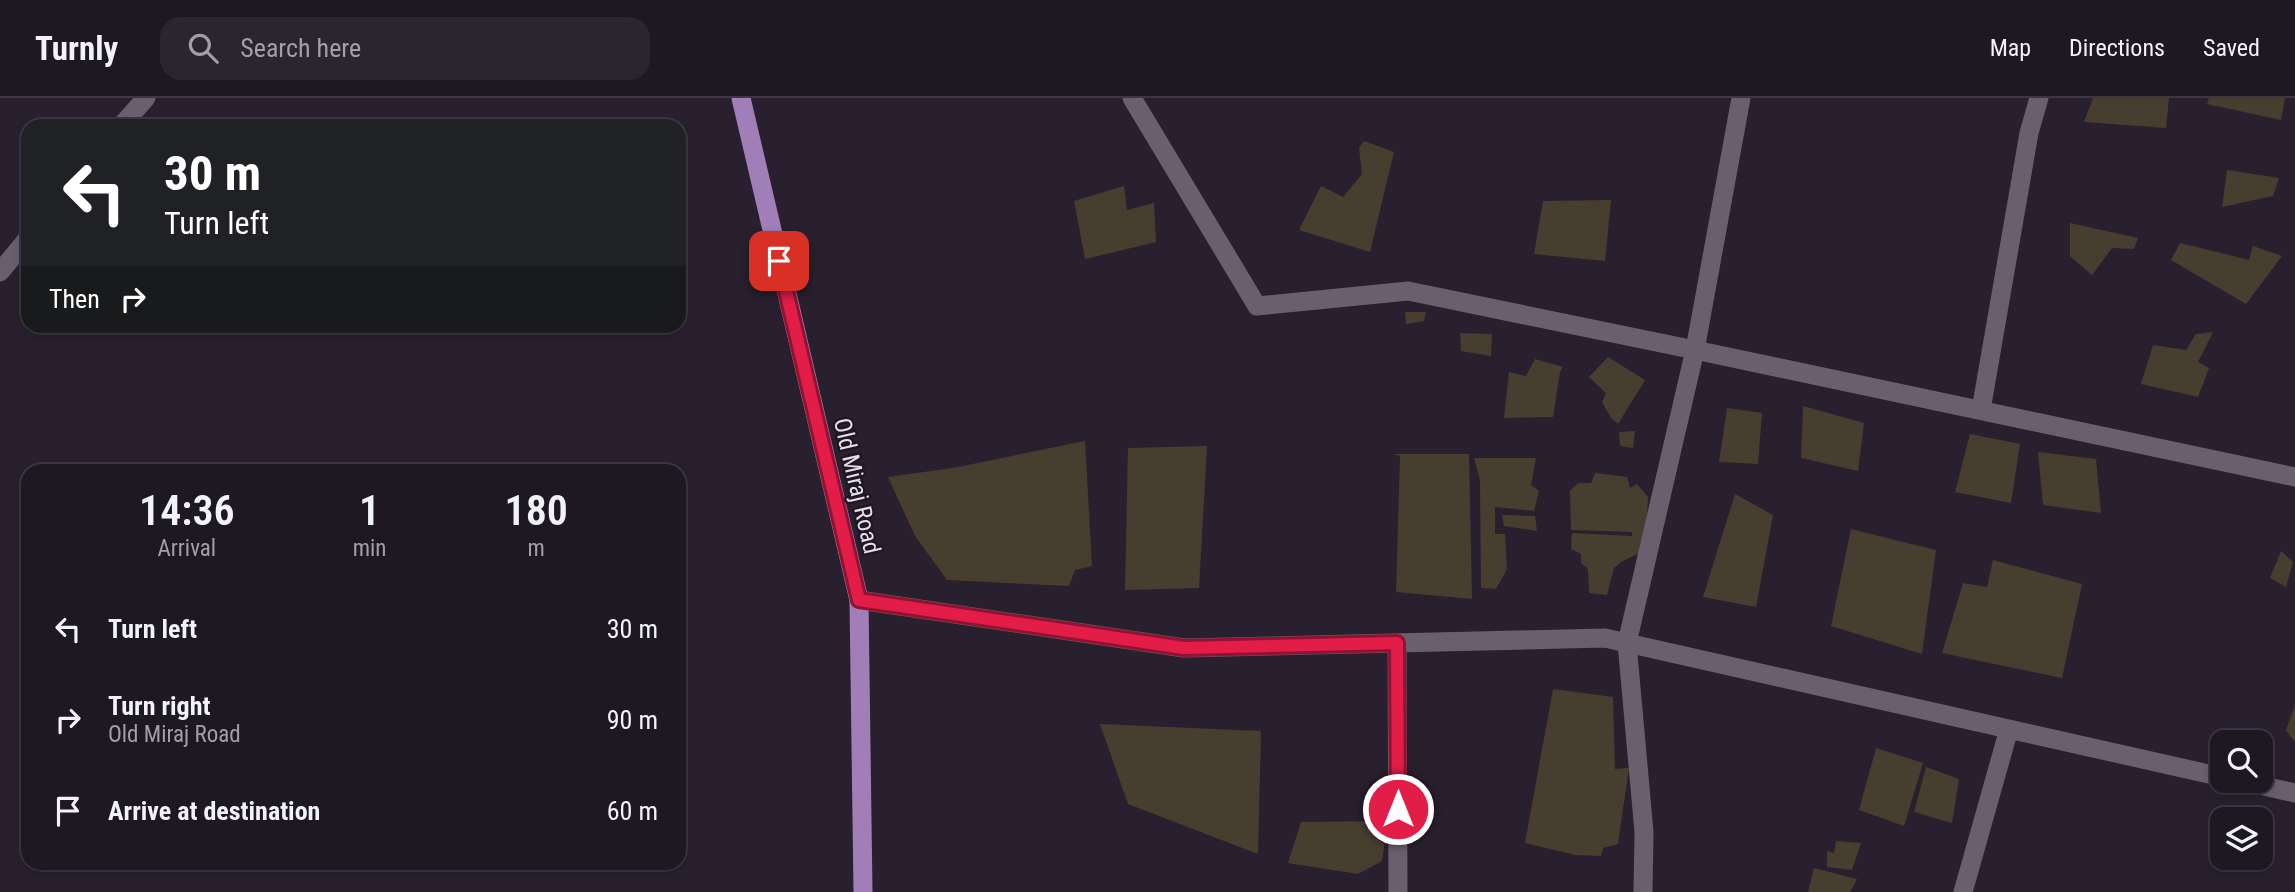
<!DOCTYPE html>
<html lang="en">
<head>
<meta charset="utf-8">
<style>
  body { margin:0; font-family:"Roboto Condensed",sans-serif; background:#2b252f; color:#f1f3f6; height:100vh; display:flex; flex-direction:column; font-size:26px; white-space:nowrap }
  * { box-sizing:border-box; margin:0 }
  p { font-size:23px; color:#a1a0a5 }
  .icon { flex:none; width:38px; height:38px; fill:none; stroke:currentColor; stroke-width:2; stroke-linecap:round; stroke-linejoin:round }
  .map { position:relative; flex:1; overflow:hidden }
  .sheet { position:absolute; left:21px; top:366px; width:665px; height:406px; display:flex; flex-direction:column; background:#1e1822; border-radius:21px; box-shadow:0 4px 10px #0003,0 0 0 2px #3c3740 }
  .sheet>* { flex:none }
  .top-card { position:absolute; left:21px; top:21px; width:665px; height:214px; border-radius:21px; box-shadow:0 4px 10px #0003,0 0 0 2px #3c3740; background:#202124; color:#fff; overflow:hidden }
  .buttons { position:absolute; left:2210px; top:632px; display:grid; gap:14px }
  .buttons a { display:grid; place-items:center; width:63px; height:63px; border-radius:14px; background:#1e1822; box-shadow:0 4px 10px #0003,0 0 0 2px #3c3740; font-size:35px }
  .pin { position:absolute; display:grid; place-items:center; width:60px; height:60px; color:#fff; margin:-30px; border-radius:14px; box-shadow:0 4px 10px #0006 }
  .me { position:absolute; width:77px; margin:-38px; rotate:0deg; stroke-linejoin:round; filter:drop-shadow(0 0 5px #0008) }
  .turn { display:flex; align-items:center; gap:24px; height:147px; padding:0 28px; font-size:32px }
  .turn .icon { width:91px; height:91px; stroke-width:2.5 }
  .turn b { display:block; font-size:49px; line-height:60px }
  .then { display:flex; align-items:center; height:66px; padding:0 28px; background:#0003; gap:14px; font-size:26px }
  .eta { display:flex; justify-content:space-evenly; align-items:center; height:119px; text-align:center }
  .eta b { font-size:42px; font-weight:600; line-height:49px }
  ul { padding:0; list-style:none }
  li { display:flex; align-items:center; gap:21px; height:91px; padding:0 28px }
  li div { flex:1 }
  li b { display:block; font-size:26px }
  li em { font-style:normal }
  header { display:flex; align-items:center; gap:42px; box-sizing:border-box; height:98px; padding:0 35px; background:#1e1822; border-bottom:2px solid #3c3740 }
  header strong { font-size:33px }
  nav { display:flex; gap:38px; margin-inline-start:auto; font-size:24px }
  .search { width:490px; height:63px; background:#2b252f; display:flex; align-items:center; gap:18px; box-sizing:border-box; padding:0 24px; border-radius:21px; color:#a1a0a5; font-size:26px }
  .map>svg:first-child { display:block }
  .building { fill:#483e30 }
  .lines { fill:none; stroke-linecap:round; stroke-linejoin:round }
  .minor { stroke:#695f6f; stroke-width:19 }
  .primary { stroke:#a17eb8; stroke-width:19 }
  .route-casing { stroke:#92132f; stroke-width:18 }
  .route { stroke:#e11d48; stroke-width:12 }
  .labels { text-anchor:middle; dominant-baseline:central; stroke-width:5; stroke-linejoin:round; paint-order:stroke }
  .street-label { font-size:24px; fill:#e4dfe8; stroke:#1f1724 }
</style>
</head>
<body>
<header>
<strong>Turnly</strong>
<div class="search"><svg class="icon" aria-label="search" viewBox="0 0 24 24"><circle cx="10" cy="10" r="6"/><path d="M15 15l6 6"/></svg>Search here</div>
<nav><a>Map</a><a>Directions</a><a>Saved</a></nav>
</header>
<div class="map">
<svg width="2295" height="794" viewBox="0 0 2295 794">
  <rect width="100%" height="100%" fill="#28202e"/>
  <path class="building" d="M2093,0H2169L2166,30L2084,24Z
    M2209,0H2285L2281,22L2207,6Z
    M1364,43L1394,54L1370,154L1299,132L1321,88L1343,99L1362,76L1359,50Z
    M2227,72L2279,80L2273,98L2222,109Z
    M1124,88L1127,112L1154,105L1156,144L1085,161L1074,103Z
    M1611,102L1605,163L1534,156L1543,103Z
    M2070,125L2138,140L2134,151L2112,150L2092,177L2070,158Z
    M2180,145L2249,162L2253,148L2282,158L2246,206L2171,162Z
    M1405,214H1426L1424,223L1406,226Z
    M2213,234L2198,264L2209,270L2198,299L2141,286L2153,247L2186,252L2196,236Z
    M1460,235L1492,236L1491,258L1461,253Z
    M1608,259L1645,282L1618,326L1611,320L1602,304L1606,295L1589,279Z
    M1535,261L1563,269L1560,274L1553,319L1504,320L1509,274L1526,278Z
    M1803,308L1864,325L1858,373L1801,360Z
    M1727,310L1762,315L1758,366L1719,364Z
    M1635,333L1633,350L1620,348L1619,334Z
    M1970,336L2020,346L2011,405L1955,394Z
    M1085,343L1092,468L1075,472L1069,488L947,482L915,438L888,379L953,370Z
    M1207,348L1199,490L1125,492L1128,350Z
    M2038,354L2096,361L2101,415L2043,407Z
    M1393,356H1469L1472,501L1396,494L1400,358Z
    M1474,360H1536L1531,387L1539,393L1534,413L1495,409V436H1505L1507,471L1496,491L1481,490L1480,382Z
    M1595,375L1627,379L1630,390L1637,386L1648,399L1645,452L1621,464L1614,470L1607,497L1589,495L1588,471L1581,465V456L1571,451L1572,435L1632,438V434L1571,432L1570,393L1578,385H1591Z
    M1735,396L1773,417L1756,509L1703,499Z
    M1502,417L1535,418L1537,433L1504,428Z
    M1851,431L1936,452L1922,556L1831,528Z
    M2281,453L2293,464L2286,489L2270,480Z
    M1993,462L2082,486L2062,580L1942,555L1963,485L1987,489Z
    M1553,591L1613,599L1615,671L1629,670L1618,746L1603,750L1601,758L1575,757L1525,745Z
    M2295,607V645L2286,632Z
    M1100,626L1261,633L1258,756L1128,706Z
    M1876,650L1923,665L1904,728L1859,712Z
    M1926,669L1959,681L1952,725L1914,714Z
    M1388,723L1382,763L1358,776L1288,765L1301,724Z
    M1836,743L1861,745L1852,772L1827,769V753L1834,755Z
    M1814,770L1857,781L1850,794H1808Z"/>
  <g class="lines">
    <path class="minor" d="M1132,0L1257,208L1408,193L1695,252L1741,0
      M121,28L146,0
      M0,174L28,140
      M1981,312L2029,35L2039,0
      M859,502L1184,550L1605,540L2222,679
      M1397,545L1398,794
      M2238,682L2295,695
      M1643,794L1644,734L1627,545L1695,252L2295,379
      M1963,794L2009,631"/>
    <path class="primary" d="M741,0L859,502L863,794"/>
  </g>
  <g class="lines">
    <defs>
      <path id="route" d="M779,163L859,502L1184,550L1397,545L1398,711"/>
    </defs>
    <use href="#route" class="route-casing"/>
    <use href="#route" class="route"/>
  </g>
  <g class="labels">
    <g class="street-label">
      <text transform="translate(857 388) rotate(77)">Old Miraj Road</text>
    </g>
  </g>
</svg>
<div class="buttons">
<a><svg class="icon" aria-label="search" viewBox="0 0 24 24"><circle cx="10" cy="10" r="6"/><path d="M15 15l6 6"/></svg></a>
<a><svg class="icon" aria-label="layers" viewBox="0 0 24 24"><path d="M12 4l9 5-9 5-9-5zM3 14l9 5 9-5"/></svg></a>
</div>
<div class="pin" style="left:779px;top:163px;background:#d93025"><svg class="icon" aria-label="arrive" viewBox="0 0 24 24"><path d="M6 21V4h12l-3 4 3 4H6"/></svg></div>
<svg class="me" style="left:1398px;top:711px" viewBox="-20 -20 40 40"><circle r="17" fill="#e11d48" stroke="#fff" stroke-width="3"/><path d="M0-11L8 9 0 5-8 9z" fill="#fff"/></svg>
<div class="top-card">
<div class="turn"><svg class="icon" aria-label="left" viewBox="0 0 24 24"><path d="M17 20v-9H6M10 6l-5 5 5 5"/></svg><div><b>30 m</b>Turn left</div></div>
<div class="then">Then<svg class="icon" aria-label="right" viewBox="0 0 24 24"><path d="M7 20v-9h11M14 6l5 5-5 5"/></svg></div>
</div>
<section class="sheet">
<div class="eta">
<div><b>14:36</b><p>Arrival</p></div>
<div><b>1</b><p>min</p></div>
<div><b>180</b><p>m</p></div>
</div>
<ul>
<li><svg class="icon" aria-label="left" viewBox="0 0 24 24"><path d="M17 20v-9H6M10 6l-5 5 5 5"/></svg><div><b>Turn left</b></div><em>30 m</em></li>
<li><svg class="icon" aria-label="right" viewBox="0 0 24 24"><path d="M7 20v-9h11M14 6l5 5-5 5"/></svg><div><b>Turn right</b><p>Old Miraj Road</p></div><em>90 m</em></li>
<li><svg class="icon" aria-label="arrive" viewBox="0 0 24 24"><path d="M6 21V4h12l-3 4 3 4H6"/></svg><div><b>Arrive at destination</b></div><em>60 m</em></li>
</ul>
</section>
</div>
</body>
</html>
